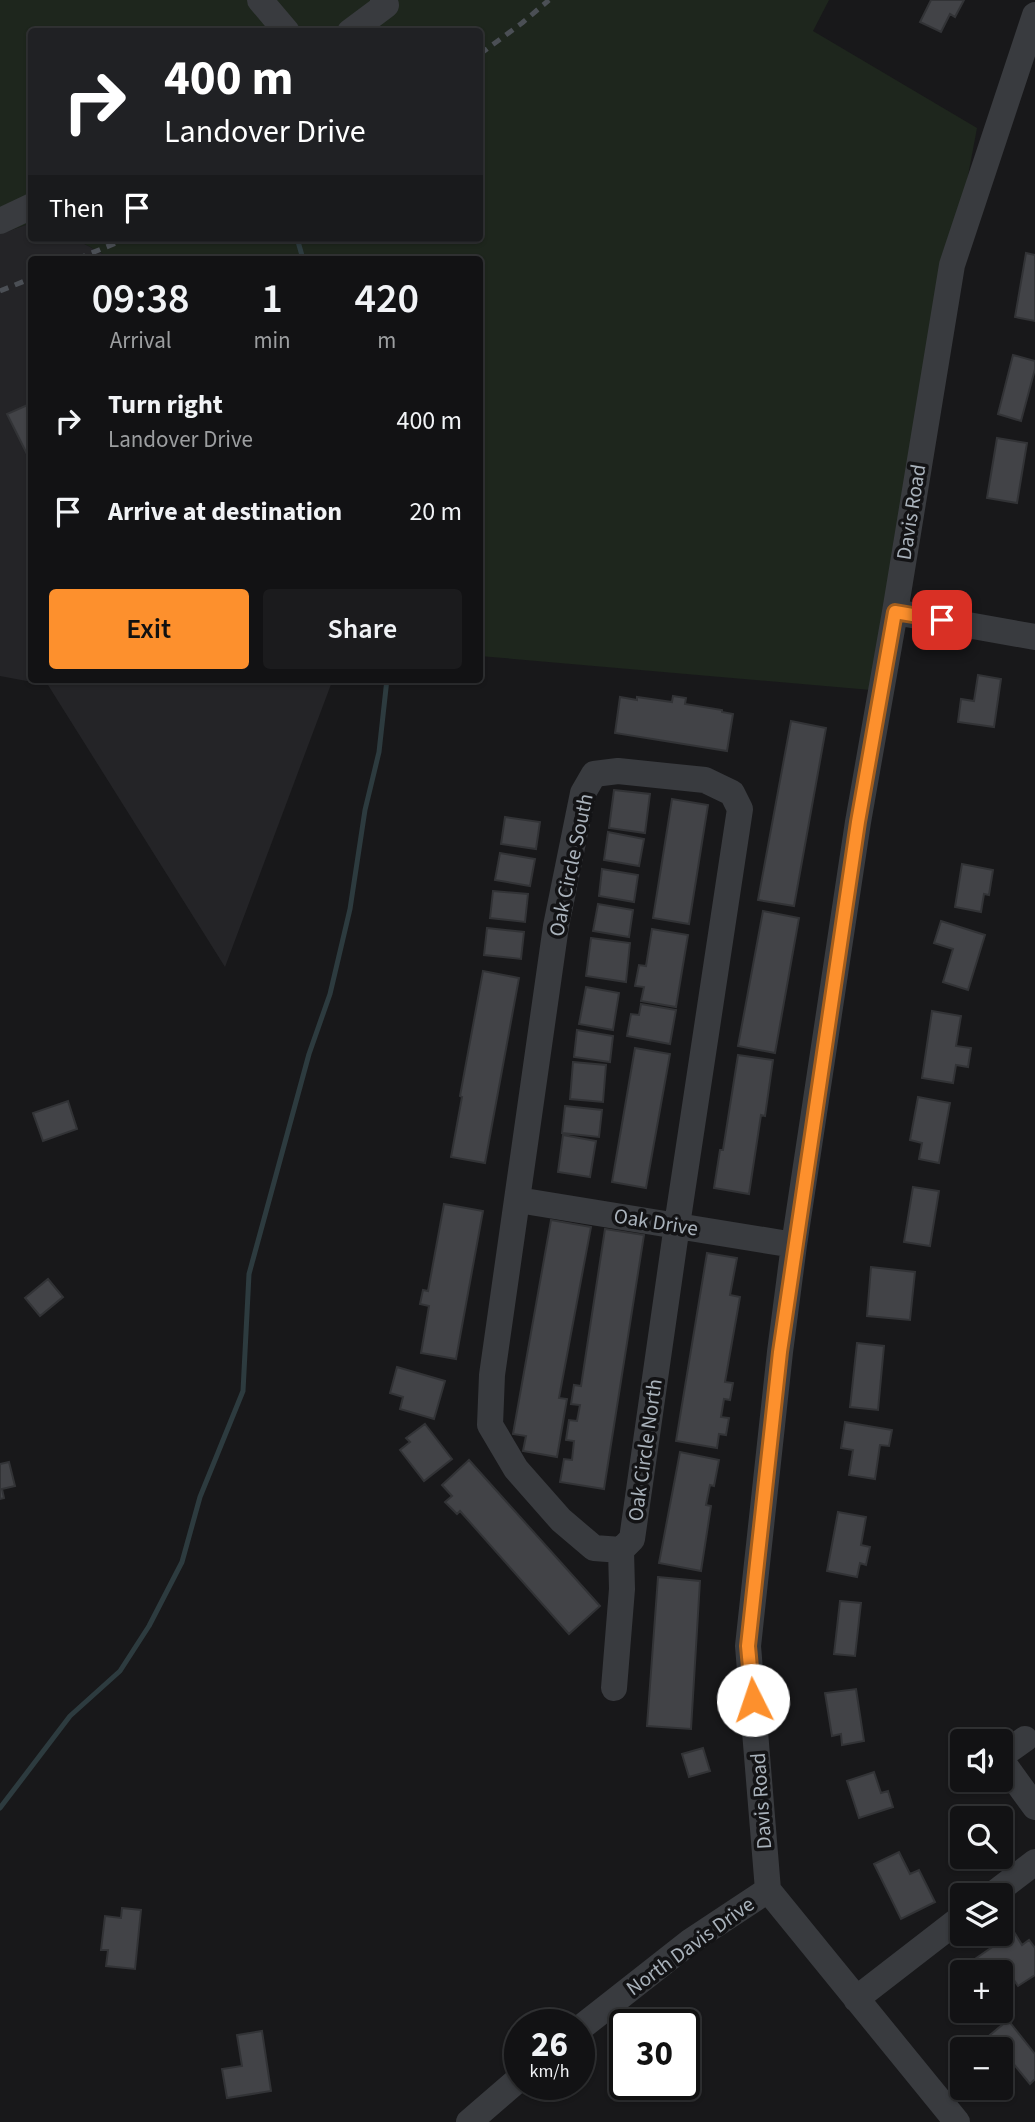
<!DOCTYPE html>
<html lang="en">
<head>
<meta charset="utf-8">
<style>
  body { margin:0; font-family:"Source Sans 3",sans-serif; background:#1b1b1d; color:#f1f3f6; height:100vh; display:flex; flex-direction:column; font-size:26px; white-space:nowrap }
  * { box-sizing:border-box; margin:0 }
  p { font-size:23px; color:#9c9ea0 }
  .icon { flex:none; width:38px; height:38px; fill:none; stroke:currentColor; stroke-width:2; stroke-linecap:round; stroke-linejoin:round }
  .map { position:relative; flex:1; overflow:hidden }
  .side { position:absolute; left:28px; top:256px; width:455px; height:427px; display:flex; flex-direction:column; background:#121214; border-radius:7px; box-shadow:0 2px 5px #0004,0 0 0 2px #313234 }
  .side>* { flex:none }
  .banner { position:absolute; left:28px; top:28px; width:455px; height:214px; border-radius:7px; box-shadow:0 2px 5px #0004,0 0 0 2px #313234; background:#202124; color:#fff; overflow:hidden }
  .tools { position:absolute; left:950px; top:1729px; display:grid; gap:14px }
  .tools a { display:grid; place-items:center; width:63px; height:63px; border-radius:7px; background:#121214; box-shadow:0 2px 5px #0004,0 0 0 2px #313234; font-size:35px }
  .speed { position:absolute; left:504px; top:2009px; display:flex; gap:14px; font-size:35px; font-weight:700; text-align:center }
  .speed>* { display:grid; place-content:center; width:91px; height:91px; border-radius:50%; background:#121214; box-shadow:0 2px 5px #0004,0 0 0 2px #313234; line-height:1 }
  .speed small { font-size:18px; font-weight:400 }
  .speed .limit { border:4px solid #111; border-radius:10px; background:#fff; color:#111 }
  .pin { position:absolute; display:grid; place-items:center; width:60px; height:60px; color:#fff; margin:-30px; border-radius:14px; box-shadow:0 4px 10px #0006 }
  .me { position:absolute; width:77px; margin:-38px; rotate:356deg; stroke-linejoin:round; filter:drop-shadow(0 0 5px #0008) }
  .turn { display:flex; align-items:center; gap:24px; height:147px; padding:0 21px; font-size:32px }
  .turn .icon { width:91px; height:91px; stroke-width:2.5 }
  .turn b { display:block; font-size:49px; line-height:60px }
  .then { display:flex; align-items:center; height:66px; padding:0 21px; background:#0003; gap:14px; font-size:26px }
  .eta { display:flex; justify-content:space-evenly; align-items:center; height:119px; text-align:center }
  .eta b { font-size:42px; font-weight:600; line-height:49px }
  .cta { display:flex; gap:14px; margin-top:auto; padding:14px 21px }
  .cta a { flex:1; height:80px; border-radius:7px; background:#fd902d; color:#111; font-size:28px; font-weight:600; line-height:80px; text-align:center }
  .cta a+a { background:#1b1b1d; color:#f1f3f6 }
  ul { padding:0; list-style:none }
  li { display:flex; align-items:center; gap:21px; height:91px; padding:0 21px }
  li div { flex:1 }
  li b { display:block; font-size:26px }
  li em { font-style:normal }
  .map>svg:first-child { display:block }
  .built { fill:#242427 }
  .green { fill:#1e261d }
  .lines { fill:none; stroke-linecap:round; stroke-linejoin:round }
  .stream { stroke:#2d3b3f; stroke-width:5 }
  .building { fill:#424347; stroke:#323336; stroke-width:2 }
  .minor { stroke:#393b3f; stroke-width:26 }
  .rail { stroke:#4b4f55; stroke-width:5; stroke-dasharray:9 7; stroke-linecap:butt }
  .route-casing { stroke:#a45e1d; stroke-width:18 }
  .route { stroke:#fd902d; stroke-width:12 }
  .labels { text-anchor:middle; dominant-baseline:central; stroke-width:7; stroke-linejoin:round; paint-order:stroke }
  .street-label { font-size:21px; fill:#a9b2bb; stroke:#131315 }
</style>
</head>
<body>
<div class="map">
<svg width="1035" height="2122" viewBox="0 0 1035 2122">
  <rect width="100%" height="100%" fill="#18181a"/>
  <path class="built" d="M31,223L32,238H74L112,259H32V679H333L225,967L48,685L0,676V234Z"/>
  <path class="green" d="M0,0H829L813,31L977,128L871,690L480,656V259H112L74,238H480V32H32L31,223L0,234Z"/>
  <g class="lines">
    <path class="stream" d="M297,238L303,259
      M0,1808L70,1716L120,1671L149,1626L182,1562L200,1497L243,1391L249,1274L309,1054L330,994L350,909L365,810L379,752L387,679"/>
  </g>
  <path class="building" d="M931,0H964L955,17L950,14L941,32L920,22Z
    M1026,253L1035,255V321L1015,317Z
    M1013,355L1035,361V369L1021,421L998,414Z
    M32,403V464L7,414Z
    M997,438L1027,443L1017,503L987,498Z
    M978,675L1001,679L994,727L958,722L961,699L974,701Z
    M673,696L686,698L685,704L722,710V712L733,714L727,751L615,733L620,697L637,700V697L672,702Z
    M791,721L826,728L794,906L758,900Z
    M614,790L650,794L645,833L609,828Z
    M672,799L708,805L689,924L653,918Z
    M505,817L540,822L536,849L501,844Z
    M608,832L644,839L639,866L604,860Z
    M500,853L535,859L530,886L495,880Z
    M962,864L993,870L989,895L984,894L981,912L955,907Z
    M602,869L638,875L634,902L599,896Z
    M493,891L528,894L525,922L490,918Z
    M598,904L633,910L629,937L593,931Z
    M763,911L799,918L775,1053L738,1046Z
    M941,921L985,935L968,990L943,982L953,949L934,943Z
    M487,928L524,932L521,959L484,955Z
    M652,929L688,935L676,1007L641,1001L644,987L635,986L639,965L646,966Z
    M591,938L630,943L626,982L586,976Z
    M483,971L519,978L485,1163L451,1157L462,1097L460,1096Z
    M586,987L619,993L613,1030L579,1024Z
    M641,1004L676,1010L670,1044L627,1036L631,1014L639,1015Z
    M932,1011L961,1016L956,1046L971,1048L968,1067L956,1065L953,1083L922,1078Z
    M577,1030L613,1036L610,1062L574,1057Z
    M635,1048L670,1054L646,1188L612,1182Z
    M738,1055L773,1060L765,1116L761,1115L749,1194L714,1188L720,1150H723Z
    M573,1062L606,1065L603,1102L570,1099Z
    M918,1097L950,1103L939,1163L919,1159L922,1143L910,1140Z
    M68,1101L77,1129L43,1141L33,1113Z
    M565,1106L602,1110L599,1137L562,1133Z
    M563,1135L596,1141L590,1177L558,1172Z
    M913,1187L939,1191L930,1246L904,1242Z
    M444,1204L483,1211L456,1359L421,1353L429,1306L420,1304L423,1290L428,1291Z
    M551,1220L591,1227L559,1398L567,1399L557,1457L523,1451L526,1436L513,1434Z
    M605,1229L644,1235L604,1489L560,1482L564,1459L572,1460L574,1441L566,1440L569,1420L577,1421L580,1405L571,1404L574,1385L581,1386Z
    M707,1253L737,1258L730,1295L740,1297L725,1382L733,1383L730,1400L724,1399L721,1417L729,1418L726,1435L719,1434L717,1448L676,1441Z
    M871,1267L915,1272L910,1320L867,1316Z
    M48,1279L63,1297L40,1316L25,1298Z
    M857,1343L884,1346L878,1410L850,1407Z
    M397,1367L445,1381L434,1419L400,1409L403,1397L390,1393Z
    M845,1422L892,1430L889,1446L880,1445L875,1479L849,1475L853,1450L841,1448Z
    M425,1424L452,1459L424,1481L400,1450L410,1442L406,1438Z
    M680,1452L719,1460L714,1486L710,1485L706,1505L711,1506L701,1571L659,1563Z
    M469,1460L600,1606L569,1634L460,1511L457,1514L445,1502L452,1496L442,1485Z
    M9,1462L15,1486L2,1489L4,1498L0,1499V1464Z
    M838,1512L866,1517L861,1545L870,1547L866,1565L860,1563L857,1577L827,1571Z
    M658,1577L700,1581L691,1729L647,1726Z
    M840,1601L861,1603L855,1656L834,1654Z
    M856,1689L864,1741L842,1745L841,1734L832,1736L825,1693Z
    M703,1748L710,1771L689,1777L682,1754Z
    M874,1772L881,1793L888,1791L893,1807L859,1818L847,1781Z
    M899,1852L910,1874L919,1870L935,1902L901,1919L874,1864Z
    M122,1908L141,1910L135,1969L106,1966L108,1950H101L105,1916L121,1918Z
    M1014,1932L1022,1945L1029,1940L1035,1948V1975L1018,1986L1003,1964L990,1972H984L975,1959Z
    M1008,2020L1035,2054V2079L1030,2084L990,2035Z
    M262,2031L271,2091L227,2098L222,2069L242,2066L237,2035Z"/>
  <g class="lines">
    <path class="minor" d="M260,0L287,32
      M350,32L386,5L383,0
      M0,221L32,206
      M895,612L1035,637
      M618,771L705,780L732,793L740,809L677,1225L632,1539L621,1550L594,1548L561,1520L516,1469L490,1425L492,1375L556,926L583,793L594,774Z
      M518,1200L794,1245
      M614,1688L622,1589L621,1550
      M1001,1756L1025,1739
      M1001,1760L1035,1807
      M992,1895L1035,1862
      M856,1999L962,1917
      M579,2029L691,1941L768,1890
      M469,2122L520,2078
      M957,2122L768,1890L748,1646L780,1352L794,1245L858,822L895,612L952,265L1035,15"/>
    <path class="rail" d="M480,54L522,23L549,0
      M77,259L128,238
      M0,291L32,278"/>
  </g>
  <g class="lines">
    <defs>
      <path id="route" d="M753,1700L748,1646L780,1352L858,822L895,612L942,620"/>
    </defs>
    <use href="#route" class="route-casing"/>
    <use href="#route" class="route"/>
  </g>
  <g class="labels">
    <g class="street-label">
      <text transform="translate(911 512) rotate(-81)">Davis Road</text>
      <text transform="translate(571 865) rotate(-78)">Oak Circle South</text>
      <text transform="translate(656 1222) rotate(9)">Oak Drive</text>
      <text transform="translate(645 1450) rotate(-82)">Oak Circle North</text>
      <text transform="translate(761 1801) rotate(-94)">Davis Road</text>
      <text transform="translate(690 1946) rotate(-36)">North Davis Drive</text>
    </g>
  </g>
</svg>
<div class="tools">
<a><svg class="icon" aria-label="sound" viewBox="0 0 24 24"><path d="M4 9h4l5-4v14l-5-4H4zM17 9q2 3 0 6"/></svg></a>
<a><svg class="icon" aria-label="search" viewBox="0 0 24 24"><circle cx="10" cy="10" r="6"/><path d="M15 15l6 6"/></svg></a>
<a><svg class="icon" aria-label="layers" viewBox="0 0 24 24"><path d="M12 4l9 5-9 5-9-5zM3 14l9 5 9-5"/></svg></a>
<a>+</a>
<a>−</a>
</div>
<div class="speed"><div>26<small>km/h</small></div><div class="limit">30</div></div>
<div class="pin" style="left:942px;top:620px;background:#d93025"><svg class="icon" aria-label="arrive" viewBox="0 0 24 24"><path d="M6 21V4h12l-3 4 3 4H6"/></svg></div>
<svg class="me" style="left:753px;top:1700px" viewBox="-20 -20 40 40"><circle r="19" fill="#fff"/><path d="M0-13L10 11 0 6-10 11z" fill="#fd902d"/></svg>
<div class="banner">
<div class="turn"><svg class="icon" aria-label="right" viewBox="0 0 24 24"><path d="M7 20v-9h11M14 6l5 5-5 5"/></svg><div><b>400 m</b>Landover Drive</div></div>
<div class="then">Then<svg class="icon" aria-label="arrive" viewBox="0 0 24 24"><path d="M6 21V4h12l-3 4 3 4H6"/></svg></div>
</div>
<section class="side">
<div class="eta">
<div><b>09:38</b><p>Arrival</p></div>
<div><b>1</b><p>min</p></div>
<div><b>420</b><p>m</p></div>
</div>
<ul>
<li><svg class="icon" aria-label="right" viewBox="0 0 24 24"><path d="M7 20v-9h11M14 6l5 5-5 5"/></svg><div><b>Turn right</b><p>Landover Drive</p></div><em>400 m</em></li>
<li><svg class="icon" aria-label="arrive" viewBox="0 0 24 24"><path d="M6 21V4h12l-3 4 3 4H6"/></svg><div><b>Arrive at destination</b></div><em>20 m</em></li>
</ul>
<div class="cta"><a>Exit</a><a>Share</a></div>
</section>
</div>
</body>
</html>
